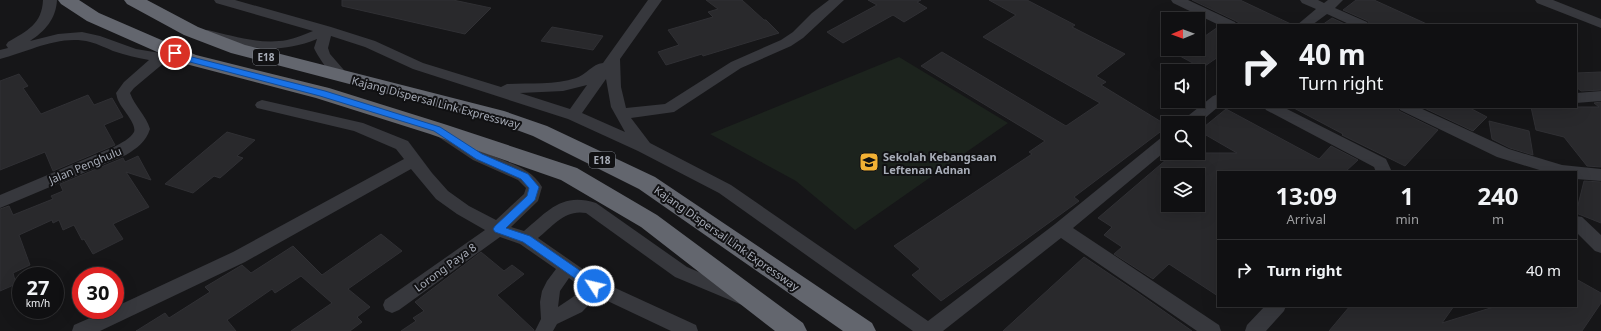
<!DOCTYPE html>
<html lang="en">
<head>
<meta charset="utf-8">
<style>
  body { margin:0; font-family:"Noto Sans",sans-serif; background:#19191b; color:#f1f3f6; height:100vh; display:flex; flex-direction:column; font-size:15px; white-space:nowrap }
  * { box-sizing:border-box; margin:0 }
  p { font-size:13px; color:#9c9d9f }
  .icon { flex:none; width:22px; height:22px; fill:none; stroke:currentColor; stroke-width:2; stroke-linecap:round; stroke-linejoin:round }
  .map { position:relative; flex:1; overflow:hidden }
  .side { position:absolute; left:1217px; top:171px; width:360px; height:136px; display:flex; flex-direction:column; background:#101012; border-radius:0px; box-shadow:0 4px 16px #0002,0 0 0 1px #303032 }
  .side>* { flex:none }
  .guide { position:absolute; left:1217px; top:24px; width:360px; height:84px; border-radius:0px; box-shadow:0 4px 16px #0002,0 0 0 1px #303032; background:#101012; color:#f1f3f6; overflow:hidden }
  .needle { width:26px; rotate:269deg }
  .buttons { position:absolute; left:1161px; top:12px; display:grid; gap:8px }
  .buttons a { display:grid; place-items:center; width:44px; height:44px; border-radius:0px; background:#101012; box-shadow:0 4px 16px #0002,0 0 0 1px #303032; font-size:20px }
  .speed { position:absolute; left:12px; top:267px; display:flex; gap:8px; font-size:20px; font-weight:700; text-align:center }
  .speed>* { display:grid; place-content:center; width:52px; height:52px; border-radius:50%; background:#101012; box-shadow:0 4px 16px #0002,0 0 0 1px #303032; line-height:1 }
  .speed small { font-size:10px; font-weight:400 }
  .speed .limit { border:6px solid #d22; background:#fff; color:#111 }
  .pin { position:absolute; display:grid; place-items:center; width:34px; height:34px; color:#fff; margin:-17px; border:2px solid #fff; border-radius:50%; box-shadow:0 1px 4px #0007 }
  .me { position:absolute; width:44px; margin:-22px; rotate:305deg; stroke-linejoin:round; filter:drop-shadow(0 0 3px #0008) }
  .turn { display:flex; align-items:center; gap:14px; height:84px; padding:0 16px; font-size:18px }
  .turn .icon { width:52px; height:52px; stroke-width:2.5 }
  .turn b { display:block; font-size:28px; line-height:34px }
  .eta { display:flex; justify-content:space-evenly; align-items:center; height:68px; text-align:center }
  .eta b { font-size:24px; font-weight:700; line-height:28px }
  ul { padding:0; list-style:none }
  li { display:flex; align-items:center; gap:12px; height:60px; padding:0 16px; border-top:1px solid #303032 }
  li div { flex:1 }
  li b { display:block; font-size:15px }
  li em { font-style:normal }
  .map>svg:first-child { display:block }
  .green { fill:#1c231d }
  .building { fill:#29292c; stroke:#303034; fill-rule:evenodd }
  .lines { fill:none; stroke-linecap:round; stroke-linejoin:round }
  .street { fill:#37383d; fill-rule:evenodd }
  .highway { fill:#63666e; fill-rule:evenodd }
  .route { fill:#1a73e8; stroke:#114b97 }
  .labels { text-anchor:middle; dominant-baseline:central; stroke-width:4; stroke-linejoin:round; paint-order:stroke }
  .shield { fill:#111113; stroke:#7b7e86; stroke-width:1 }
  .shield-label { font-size:10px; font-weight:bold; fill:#a8adb8 }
  .street-label { font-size:11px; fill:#a8adb8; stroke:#111113 }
  .poi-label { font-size:11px; font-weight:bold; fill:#a8adb8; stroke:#111113; text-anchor:start }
</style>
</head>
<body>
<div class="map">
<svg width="1601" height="331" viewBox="0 0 1601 331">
  <rect width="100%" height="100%" fill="#161618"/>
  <path class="green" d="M899,57L1008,123L855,230L796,181L710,134Z"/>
  <path class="building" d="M342,0H453L491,8L465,34L342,6Z
    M706,0H742L764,20H766L779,33L703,56L702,54L666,65L658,52L679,45L668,30L713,17L708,12L718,9Z
    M868,0H921L917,2L927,8L904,22L893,15L843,43L827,32L877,5Z
    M989,0H1027L1075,25L1072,27L1125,54L1096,76L1106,82L1101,85L1168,126L1074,197L1079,201L941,301L912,275L920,269L894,246L1032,154L1029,152L1045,141L921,66L942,52L1066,126L1100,103L983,37L1016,15Z
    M1192,0H1240L1293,25H1242L1236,21Z
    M1356,0H1374L1429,25H1370L1368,21L1343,10Z
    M1332,18L1347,25H1322Z
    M552,27L603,36L593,50L541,41Z
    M1218,27V57L1202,68L1167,49H1198V41Z
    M1601,72V90L1581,91L1576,87V73Z
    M19,74L28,86L23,88L41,114L88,95L94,105L112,98L123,117L104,125L115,145L53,171L45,152L0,170V81Z
    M1601,102V167L1587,166L1564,137L1536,130L1531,107H1599L1594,103Z
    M1292,107H1397L1399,111L1438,130L1405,166L1342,135L1343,134Z
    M1422,107H1468L1487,117L1473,131Z
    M1226,109L1319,159L1331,146L1358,160L1345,172H1218V296L1169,264L1153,279L1114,254L1122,247L1104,235L1112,227L1098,218L1174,153H1237L1199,131ZM1168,175H1198V205H1168Z
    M1489,121L1529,131L1533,155L1510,148L1492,139Z
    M227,132L255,140L237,156L243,158L220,178L214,176L193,193L165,184Z
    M138,156L151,180L126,172L149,207L113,224L123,239L93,254L84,239L82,240L74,225L63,230L59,220L53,223L52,220L19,235L30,265L13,273L16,284L0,291V209L9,206L13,215L53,199L51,196L63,191L60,184L123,158L125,162Z
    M1584,181L1601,182V223L1576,213Z
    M381,234L402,251L348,289L370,307L357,317L362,322L350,331H291L332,303L301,276L275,293L272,289L227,320L236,331H136L165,313L169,318L210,292L205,287L242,265L251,273L293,246L322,275Z
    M481,252L504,271L512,265L524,274L497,295L534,330V331H401L416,321L413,318L424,311L415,302Z
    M1084,257L1138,293L1192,331H1003Z
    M1576,279L1601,293V303L1582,331H1329L1350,306H1454L1442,323L1497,306H1576Z"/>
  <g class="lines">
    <path class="street" d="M43,0H57C56,19 45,31 30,41L58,34L82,32L100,36L136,49L172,55L174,58L172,61L165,62L134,88L130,93C135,107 146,115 150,129C146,142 137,148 126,155L0,208V195L114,147C121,143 130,139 134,132C137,124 122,109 119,102C117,99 117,96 116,93L124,82L149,60C137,58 125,55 113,51C106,48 98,44 90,42C60,34 28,52 0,59V50L8,48L6,45L8,42C27,31 42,24 43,0Z
      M214,0H235L331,27L375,41L423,63L501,87L507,84C529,83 555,85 576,78C586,75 592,64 603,63L648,0H662L620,59L621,87L626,108L665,104L731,62L781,40L793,32L812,13L829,0H844L803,38L791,46L741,68L674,112L631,118L650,143L731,185L928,321L1055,224L1162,137L1168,136V149L1073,228L1219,325L1221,331H1197L1061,238L943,331H913L719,193L638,151L568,119L413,69L365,47L331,36L328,48L330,54L350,77L348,80C345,81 341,82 338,80C331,76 317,55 314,48L317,39C275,56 245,47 203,37L201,34L203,31L208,30C233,36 261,45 287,40C296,38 305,34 313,31L216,3ZM606,79L611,107L625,132L582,113ZM587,85L570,109L520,93L563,91Z
      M1171,0H1188L1235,22L1237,25H1219L1173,3Z
      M1300,0H1318L1324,3L1328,0H1343L1335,8L1367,22L1369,25H1351L1327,14L1312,25H1297L1316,9L1302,3Z
      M1535,0H1553L1601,19V28L1537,3Z
      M1601,91V101L1576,103V93Z
      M1218,94V107L1198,124L1181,123L1184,119L1213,96Z
      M262,100L363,123L408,141L432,173L448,191L469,206L496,220L524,194L526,188L518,180L473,160L440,138L437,134L440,130L445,129L450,130C462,137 473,146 485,152C505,163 530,166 542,187L538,201L511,227L524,231C548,211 562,192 596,203L687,267L748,293L751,298L748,303L742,305L675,277L586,213C565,209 553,226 538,238L600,281L696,325L698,331H671L597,296L582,312L557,324L553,331H535L541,319L540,302L542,291L547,281L556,269L520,244L500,237L399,310L392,313L385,310L383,305L385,300L485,230L457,214L436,199L411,169L245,262L100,331H72L74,325L108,310H115V307L233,252L404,159L396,149L354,131L257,108L255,105L257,102ZM569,278L582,288L573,297L558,307L560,291Z
      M1264,107H1283L1386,159L1392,172H1376L1374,167L1266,110Z
      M1398,107H1418L1509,149L1562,165L1601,169V181L1576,179V172H1546L1497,157L1400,110Z
      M1576,216L1582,217L1601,235V253L1595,251L1576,232Z
      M1265,306H1286L1284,311L1266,331H1245L1247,325Z"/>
    <path class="highway" d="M58,0H79L99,13L196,55L329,88L444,124L577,168L657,215L803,323L807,331H775L641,227L561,180L430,134L316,98L182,63L87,21L61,4Z
      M124,0H147L198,27L245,45L504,111L547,126L655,177L872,323L876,331H843L639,189L533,136L498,123L231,53L184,35L127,4Z"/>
  </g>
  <path class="route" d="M172,51H178L192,57L325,91L440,127L482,154L528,174L539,187L535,200L506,228L530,236L598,283L599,286L598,289L594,290L590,289L523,242L495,232L493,229L495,226L527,196L529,188L521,179L476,159L434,131L320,96L186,61L172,55Z"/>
  <defs>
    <symbol id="school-square" viewBox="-11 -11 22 22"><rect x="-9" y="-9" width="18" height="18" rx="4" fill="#f2b134" stroke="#111113"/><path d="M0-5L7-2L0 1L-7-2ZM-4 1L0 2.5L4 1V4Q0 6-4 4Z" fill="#111"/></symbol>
  </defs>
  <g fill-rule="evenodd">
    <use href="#school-square" x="858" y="151" width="22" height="22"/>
  </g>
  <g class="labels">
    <g class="shield">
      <rect x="253" y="49" width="26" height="16" rx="3"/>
      <rect x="589" y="152" width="26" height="16" rx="3"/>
    </g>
    <g class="shield-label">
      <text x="266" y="57">E18</text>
      <text x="602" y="160">E18</text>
    </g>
    <g class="street-label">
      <text transform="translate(436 102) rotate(15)">Kajang Dispersal Link Expressway</text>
      <text transform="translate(85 165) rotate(-23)">Jalan Penghulu</text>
      <text transform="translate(727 238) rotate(35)">Kajang Dispersal Link Expressway</text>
      <text transform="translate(445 267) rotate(-36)">Lorong Paya 8</text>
    </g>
    <g class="poi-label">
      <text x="883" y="156">Sekolah Kebangsaan<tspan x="883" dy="13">Leftenan Adnan</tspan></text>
    </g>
  </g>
</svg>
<div class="buttons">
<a><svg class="needle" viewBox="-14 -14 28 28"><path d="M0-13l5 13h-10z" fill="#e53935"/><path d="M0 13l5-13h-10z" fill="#9c9d9f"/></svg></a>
<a><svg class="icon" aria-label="sound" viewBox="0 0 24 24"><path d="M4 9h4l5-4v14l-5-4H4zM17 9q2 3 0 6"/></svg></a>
<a><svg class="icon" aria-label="search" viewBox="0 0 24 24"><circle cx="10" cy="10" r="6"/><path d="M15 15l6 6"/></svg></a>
<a><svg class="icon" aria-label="layers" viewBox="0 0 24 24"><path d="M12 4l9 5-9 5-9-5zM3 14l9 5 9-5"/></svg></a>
</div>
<div class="speed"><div>27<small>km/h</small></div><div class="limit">30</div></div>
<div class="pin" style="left:175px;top:53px;background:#d93025"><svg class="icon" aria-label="arrive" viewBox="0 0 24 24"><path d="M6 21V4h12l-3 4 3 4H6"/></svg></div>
<svg class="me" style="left:594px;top:286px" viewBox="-20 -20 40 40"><circle r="17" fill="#1a73e8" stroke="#fff" stroke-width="3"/><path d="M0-11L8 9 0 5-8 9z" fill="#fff"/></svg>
<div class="guide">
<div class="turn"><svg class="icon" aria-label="right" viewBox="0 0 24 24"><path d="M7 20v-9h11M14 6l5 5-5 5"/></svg><div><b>40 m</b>Turn right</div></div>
</div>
<section class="side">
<div class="eta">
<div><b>13:09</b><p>Arrival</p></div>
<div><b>1</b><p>min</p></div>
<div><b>240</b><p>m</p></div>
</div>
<ul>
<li><svg class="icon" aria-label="right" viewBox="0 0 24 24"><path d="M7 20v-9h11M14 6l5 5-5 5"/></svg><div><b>Turn right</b></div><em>40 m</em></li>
</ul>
</section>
</div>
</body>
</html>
